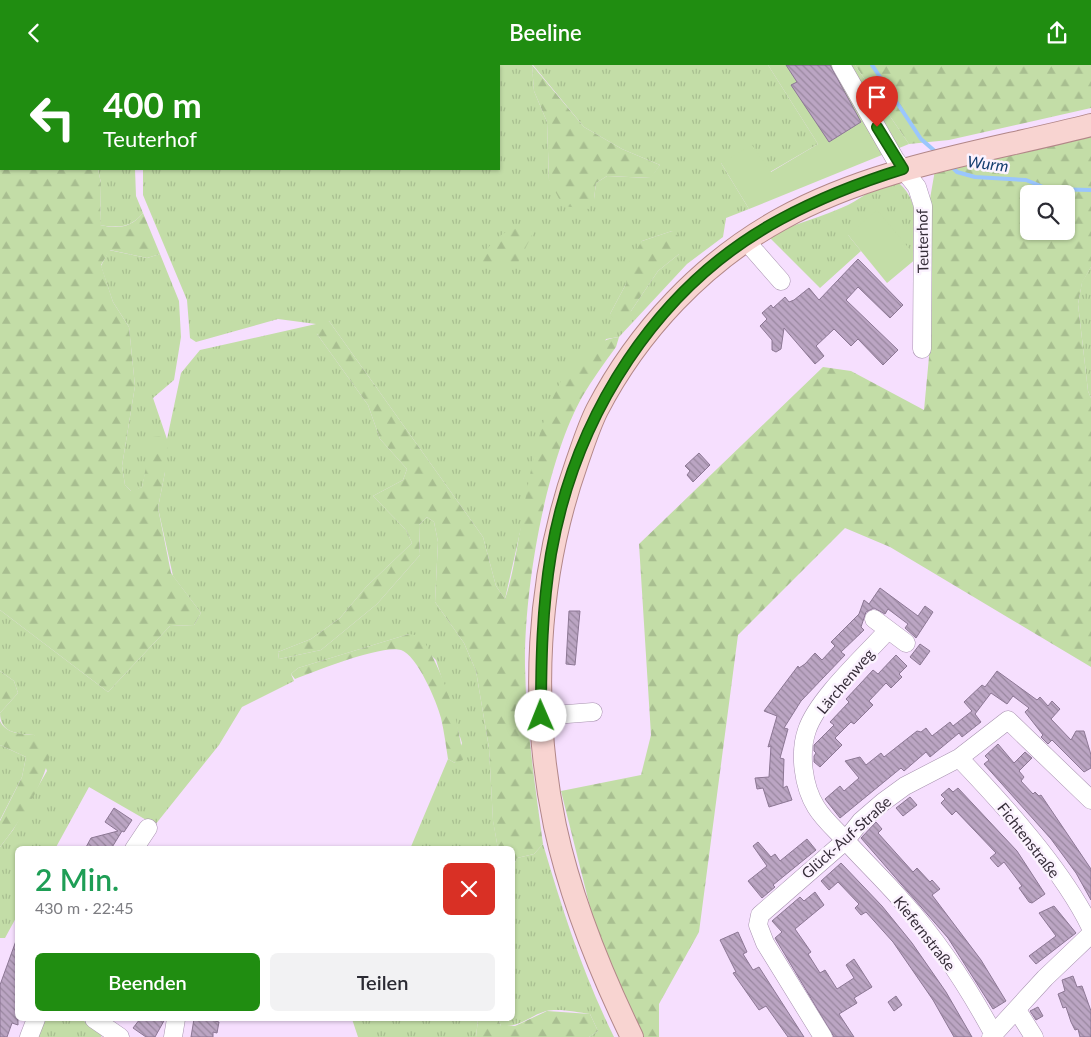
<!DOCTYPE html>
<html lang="de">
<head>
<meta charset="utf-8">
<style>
  body { margin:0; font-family:Lato,sans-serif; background:#f2f2f3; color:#2b2b33; height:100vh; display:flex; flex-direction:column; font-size:19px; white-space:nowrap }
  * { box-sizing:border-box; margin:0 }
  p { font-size:16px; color:#7c7c81 }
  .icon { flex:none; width:28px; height:28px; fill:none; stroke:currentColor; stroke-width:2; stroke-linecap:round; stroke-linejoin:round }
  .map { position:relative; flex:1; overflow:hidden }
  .sheet { position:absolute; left:15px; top:781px; width:500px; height:175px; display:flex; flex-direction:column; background:#fff; border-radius:8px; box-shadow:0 1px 4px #0004 }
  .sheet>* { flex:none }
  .guide { position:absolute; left:0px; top:0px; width:500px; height:105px; box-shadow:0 1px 4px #0004; background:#208d11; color:#fff; overflow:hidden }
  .tools { position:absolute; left:1020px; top:120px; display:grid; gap:10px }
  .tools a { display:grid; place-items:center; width:55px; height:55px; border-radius:8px; background:#fff; box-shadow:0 1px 4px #0004; font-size:25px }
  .pin { position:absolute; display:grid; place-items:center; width:42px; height:42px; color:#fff; margin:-51px -21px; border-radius:50% 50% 50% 0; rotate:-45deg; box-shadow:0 0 5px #0007 }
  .pin .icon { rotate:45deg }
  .me { position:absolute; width:55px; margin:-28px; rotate:359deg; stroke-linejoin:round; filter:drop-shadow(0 0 4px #0008) }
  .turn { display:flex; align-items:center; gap:18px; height:105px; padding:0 20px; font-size:22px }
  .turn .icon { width:65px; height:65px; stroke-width:2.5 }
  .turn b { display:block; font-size:35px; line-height:42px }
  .round { display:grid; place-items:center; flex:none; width:52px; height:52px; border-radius:8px; background:#f2f2f3 }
  .overview { display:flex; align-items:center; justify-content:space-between; height:85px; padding:0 20px }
  h1 { font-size:30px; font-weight:600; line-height:38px; color:#1e9e55 }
  .primary-button { display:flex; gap:10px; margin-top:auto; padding:10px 20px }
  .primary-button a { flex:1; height:58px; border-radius:8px; background:#208d11; color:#fff; font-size:20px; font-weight:600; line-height:58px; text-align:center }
  .primary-button a+a { background:#f2f2f3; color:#2b2b33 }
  header { display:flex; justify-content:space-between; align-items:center; height:65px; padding:0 20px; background:#208d11; color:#fff; font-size:22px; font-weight:600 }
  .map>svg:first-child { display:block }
  .grass { fill:url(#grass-tufts); fill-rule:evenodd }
  .forest { fill:url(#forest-firs); fill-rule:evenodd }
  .garden { fill:#c3dda7 }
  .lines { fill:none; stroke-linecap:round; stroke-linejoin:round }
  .stream { stroke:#9ac6fd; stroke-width:4 }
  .building { fill:url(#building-back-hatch); stroke:#8c7794 }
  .minor-casing { stroke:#a792af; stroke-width:19 }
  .major-casing { stroke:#b28788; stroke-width:24 }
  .minor { stroke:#fff; stroke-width:18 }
  .major { stroke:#f8d4d1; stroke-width:22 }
  .route-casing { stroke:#155c0b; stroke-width:12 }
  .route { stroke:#208d11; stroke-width:9 }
  .labels { text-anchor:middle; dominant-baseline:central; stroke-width:5; stroke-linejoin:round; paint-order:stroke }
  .street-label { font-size:15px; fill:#362d39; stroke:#fbf2fe }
  .water-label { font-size:16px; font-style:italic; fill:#123c6e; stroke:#fbf2fe }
</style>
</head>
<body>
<header><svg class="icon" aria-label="back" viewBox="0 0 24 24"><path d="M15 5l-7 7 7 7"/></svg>Beeline<svg class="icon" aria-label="share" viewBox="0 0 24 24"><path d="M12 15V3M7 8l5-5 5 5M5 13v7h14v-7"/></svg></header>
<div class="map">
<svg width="1091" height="972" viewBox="0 0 1091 972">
  <defs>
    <pattern id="grass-tufts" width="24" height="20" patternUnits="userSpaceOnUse" patternTransform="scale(1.25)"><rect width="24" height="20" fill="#c3dda7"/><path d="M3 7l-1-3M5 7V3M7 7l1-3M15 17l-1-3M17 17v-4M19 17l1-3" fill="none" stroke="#a8be90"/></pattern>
    <pattern id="forest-firs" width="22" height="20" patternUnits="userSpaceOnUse" patternTransform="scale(1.25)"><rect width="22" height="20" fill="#c3dda7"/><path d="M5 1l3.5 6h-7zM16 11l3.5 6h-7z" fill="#a8be90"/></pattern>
    <pattern id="building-back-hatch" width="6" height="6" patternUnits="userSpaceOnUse" patternTransform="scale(1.25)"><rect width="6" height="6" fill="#bba5c3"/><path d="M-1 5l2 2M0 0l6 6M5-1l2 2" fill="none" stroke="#99879f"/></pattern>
  </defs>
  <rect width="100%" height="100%" fill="#f6dffe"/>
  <path class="grass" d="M139,0H532L534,26L547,57L549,115L594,134L596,118L607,111L650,113L660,100L622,84L584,62L533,0H768L818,79L770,107L721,98L749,144L726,153L723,172L687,199L619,272L606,274L523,454L505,534L496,521L483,472L329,256L317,269L368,340L380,374L407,404L403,415L373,431L406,465L412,478L366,522L340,553L311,574L278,587L279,594L321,585L377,539L420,490L419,460L427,452L434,457L438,477L435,537L464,578L476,606L489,683L493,755L498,784H410L448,694L455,698L462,678L436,595L409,569L298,603L291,609L294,616L242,642L219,680L155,760L89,722L55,784H18L17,851L5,873H0V782L13,765L47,706L34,670C18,669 0,668 0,648L18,628L14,616L0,606V545L108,627L170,561L194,560L201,548L173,511L158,443L165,407L147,401L142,422L132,427L125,420L122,401L135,321L129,262L113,237L101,201L109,185L147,193L160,189L179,236L181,272L174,315L153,333L167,374L181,308L200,285L316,259L278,254L196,277L190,273L187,235L143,130V104H499V1ZM672,166L679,189L658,206L631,246L610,249L626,219L642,176Z
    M98,104H135L136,131L143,148C131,163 118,163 100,160L101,118Z
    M895,115C921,133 916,165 917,193L848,170L861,186L820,223L768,171C794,159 822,152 848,140C864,132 877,119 895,115Z
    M1091,202V333L1088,326L1078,239L1082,217Z
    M0,680L26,692L22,712L0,755Z
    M543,779C563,847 583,909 614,972H589L598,966L590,949C577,947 559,943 546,946C527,952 522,962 501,961L498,954H512V884C516,875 513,866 513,856C511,837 508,810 517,793L534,789Z
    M39,954H81L103,969L101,972H33Z
    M352,954H478L476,972H358Z"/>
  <path class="forest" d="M0,0L11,1H1V104H98L101,118L100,160C118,164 131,163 143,148L160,189L147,193L110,185L101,200L113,237L129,262L135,321L122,401L125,420L131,426L142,422L152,372L159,371L168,375L165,407L158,443L171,508L201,548L194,560L170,561L108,627L0,545Z
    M532,0L584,62L622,84L660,100L651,113L607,111L596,118L594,134L589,144L563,141L549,115L547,57L534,26Z
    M855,0H1091V43L949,75L909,79Z
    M1091,68V202L1082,218L1078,239L1088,326L1091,333V602L890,482L845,463L738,570L699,867L659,939V972H642L603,894L561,726L641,710L651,670L639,479L823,302L851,306L924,345L929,292L927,151L935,105ZM1029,129H1066V166H1029Z
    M524,160L534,166L518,198L478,201C487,179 501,166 524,160Z
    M672,166L682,174L679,189L658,206L631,246L616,257L610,249L626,219L628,199L642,176Z
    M329,256L483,472L496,521L505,534C529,465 527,285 619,272L616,282C604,298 592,315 582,332C545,399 524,525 525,601C526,661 535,720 543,779L534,789L517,793L513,802L512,784H498L493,756L489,683L476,606L464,578L435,537L438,477L434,457L427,452L419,460L420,490L377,539L321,585L279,594L278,587L311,574L340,553L366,522L412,478L406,465L373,431L403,415L407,404L380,374L368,340L317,269L318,258Z
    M409,569L421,571C443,607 459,652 463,695L455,698L448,694C446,681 444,666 441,653C437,637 417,590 401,585C383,579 315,606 295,614L291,609L298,603Z
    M0,606L14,616L18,628L0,648Z
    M0,656C6,669 22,669 34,670L51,686C43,721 22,754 0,782V756L22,712L26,692L0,680Z
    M547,946L590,949L598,966L589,972H476L478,954H498L501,961H515Z"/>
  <path class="garden" d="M768,0H855L909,79L749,144L721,98L752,80L771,107L818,79Z
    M877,145L917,193L887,218L848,170Z"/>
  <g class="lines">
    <path class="stream" d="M872,0L921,74L937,88
      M951,101L957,107L975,112L1026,115L1048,124L1091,125"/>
  </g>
  <path class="building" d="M786,0H830L861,57L829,77L791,20L797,17Z
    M858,194L903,240L890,253L858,222L846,235L898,285L883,300L858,274L851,281L834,264L816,281L824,291L815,299L784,263L781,284L776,287L772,285V275L760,261L767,254L762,248L771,240L773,243L785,232L789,237L794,235L809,223L819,235Z
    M699,388L710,400L693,417L687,410L690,406L685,401Z
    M880,523L918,551L925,541L933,547L916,573L905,563L908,559L888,544L885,549L874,543L866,547L861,562L864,565L841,587L845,590L801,636L784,663L788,664L780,693L784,694L783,723L787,721L792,735L769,742L763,723L757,724L755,713L769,712L771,681L768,682L777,651L764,646L798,601L799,603L805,599L815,588L822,595L835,581L831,577L859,549L864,535L869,539Z
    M569,546H580L575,600L566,599Z
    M920,579L930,586L920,600L910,592Z
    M896,590L907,601L899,609L902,612L891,623L886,618L869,636L873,640L854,659L851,657L835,673L842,680L820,702L814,697V691L816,688L814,686V680L834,660L830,657L849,637L846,634L873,605L878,609Z
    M997,606L1037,635L1040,632L1048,641L1052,636L1060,644L1051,654L1071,675L1076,666H1084L1091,690V703L1084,707L1052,675L1048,679L1041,672L1043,670L1025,647L1029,643L1013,631L1007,639L991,628L975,649L981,657L962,672L959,668L930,692L926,687L904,706L901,703L840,753L825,734L840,721L844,726L859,713L845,696L860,692L866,700L881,688L884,692L917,666L921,667L926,663L932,671L950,657L953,661L972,646L964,637L982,620L985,622Z
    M998,679L1014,698L1025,687L1032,693L1019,706L1024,712L1021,716L1033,729L1035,727L1039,731L1041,730L1091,804V835L1076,808L1051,774L984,699L989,695L985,691Z
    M949,723L953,727L958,723L1017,786L1045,829L1032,838L1029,837L1019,823L1022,821L1004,797L998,802L990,793L996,788L956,746L952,750L941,738L945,734L941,730Z
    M910,732L917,740L903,751L896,743Z
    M114,743L132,755L124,767L122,766L111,784H85L91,773L118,766L105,757Z
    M876,757L882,764L878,768L913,807L917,803L930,817L932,815L940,824L932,830L981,895L1006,936L993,944L948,873L861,773Z
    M807,774L816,785L773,820L775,822L762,833L748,816L767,801L753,781L758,777L771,792L775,789L780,796Z
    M841,798L882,841L912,878L946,927L972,972H954L933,935L893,877L866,847L861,850L855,843L859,839L838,817L829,825L821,816Z
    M815,827L824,840L795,864L811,887L808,889L820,908L825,905L837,924L854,913L846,900L854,894L872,922L854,933L857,938L839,949L854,972H834L775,873L782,867L772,856L800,832L804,836Z
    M1054,841L1076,868L1036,899L1029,891L1056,871L1039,848Z
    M738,867L747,887L743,889L753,905L759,902L804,972H788L766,941L759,945L733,908L736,907L720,875Z
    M17,873L18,960L12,958L7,972H0V920Z
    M1073,911L1077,922L1082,921L1091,946V972H1080L1078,964L1075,965L1071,957L1066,942L1063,943L1058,929L1065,926L1062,915Z
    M896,931L902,940L894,946L888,937Z
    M1038,942L1043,951L1036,955L1030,946Z
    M140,954H165L155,972H146L133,963Z
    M194,954H215V956L219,957L217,968L213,967V972H191Z"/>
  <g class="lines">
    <defs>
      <path id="minor" d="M841,0L895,94L917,122L923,141L922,284
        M746,176L781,216
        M874,554L906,578
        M888,565C865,591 818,633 807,665C799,688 803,721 816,742C824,755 836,765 846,776C865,797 885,816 903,837C939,877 968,922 993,968
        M541,651L593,647
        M959,693C1004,740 1063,805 1091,863
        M134,784L148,763
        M1017,945L1034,972
        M94,954L120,972
        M29,972L36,954
        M173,972L176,954
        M823,972L765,878L758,860L760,850L845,776L861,756L883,737L905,721L959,693L1008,655L1091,735
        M991,972L1045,913L1091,869"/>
      <path id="major" d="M632,972C599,904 571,835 555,761C530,641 536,513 577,397C583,380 589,361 597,345C638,266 703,197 781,154C877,101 986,87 1091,60"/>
    </defs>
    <use href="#minor" class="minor-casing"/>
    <use href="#major" class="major-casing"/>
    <use href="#minor" class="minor"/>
    <use href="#major" class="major"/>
  </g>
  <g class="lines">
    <defs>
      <path id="route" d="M541,651C541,597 542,543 551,489C575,351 656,221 781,154C820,133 861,117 903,104L877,62"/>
    </defs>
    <use href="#route" class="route-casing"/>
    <use href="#route" class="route"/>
  </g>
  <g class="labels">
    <g class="street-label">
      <text transform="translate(922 176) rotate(-91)">Teuterhof</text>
      <text transform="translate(845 616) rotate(-50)">Lärchenweg</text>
      <text transform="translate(846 772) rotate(-42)">Glück-Auf-Straße</text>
      <text transform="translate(1029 775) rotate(52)">Fichtenstraße</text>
      <text transform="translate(925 868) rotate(52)">Kiefernstraße</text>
    </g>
    <g class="water-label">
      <text transform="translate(988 98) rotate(7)">Wurm</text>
    </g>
  </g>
</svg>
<div class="tools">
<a><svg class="icon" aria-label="search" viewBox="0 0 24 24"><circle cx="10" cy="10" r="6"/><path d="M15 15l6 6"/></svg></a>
</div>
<div class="pin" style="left:877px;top:62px;background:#d93025"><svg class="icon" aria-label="arrive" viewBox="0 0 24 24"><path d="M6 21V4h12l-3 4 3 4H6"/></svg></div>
<svg class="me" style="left:541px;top:651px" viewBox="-20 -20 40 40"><circle r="19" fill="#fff"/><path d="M0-13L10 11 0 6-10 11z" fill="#208d11"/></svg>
<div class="guide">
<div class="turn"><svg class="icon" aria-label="left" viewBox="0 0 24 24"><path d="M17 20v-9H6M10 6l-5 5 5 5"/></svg><div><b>400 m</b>Teuterhof</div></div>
</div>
<section class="sheet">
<div class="overview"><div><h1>2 Min.</h1><p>430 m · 22:45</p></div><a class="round" style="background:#d93025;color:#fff"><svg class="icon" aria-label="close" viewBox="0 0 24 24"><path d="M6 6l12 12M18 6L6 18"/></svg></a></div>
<div class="primary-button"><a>Beenden</a><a>Teilen</a></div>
</section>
</div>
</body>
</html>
